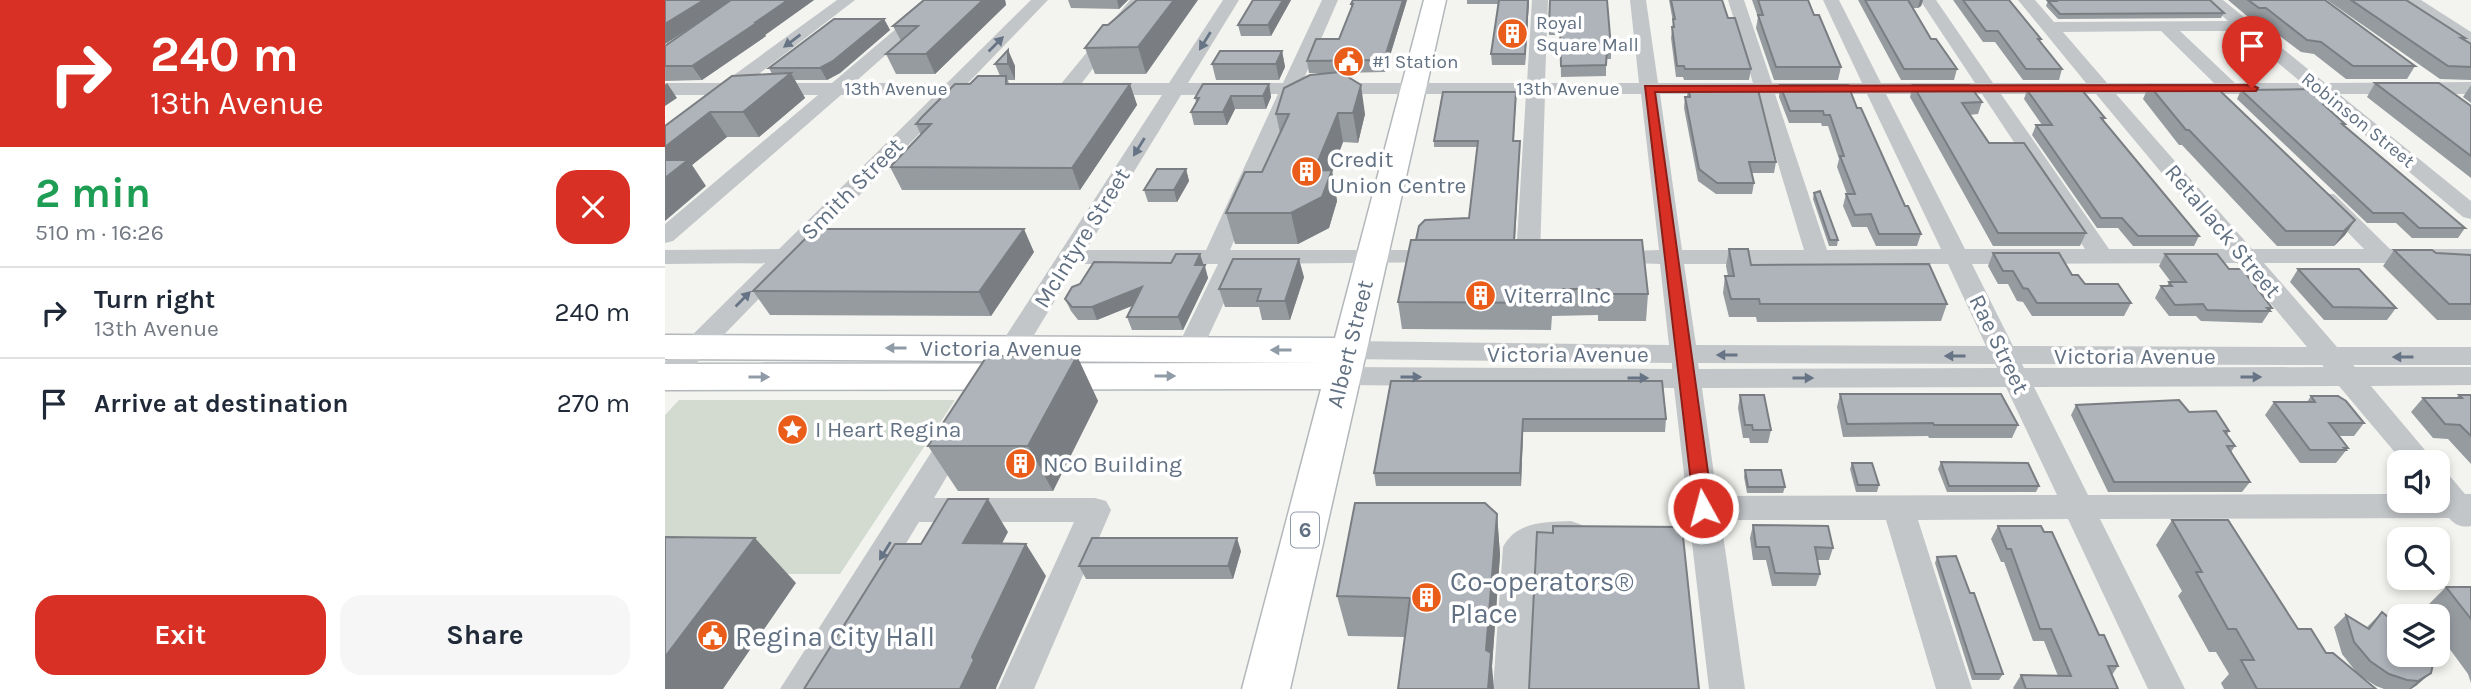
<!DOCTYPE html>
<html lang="en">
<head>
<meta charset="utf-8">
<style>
  body { margin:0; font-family:Karla,sans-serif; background:#f6f6f7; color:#1f2937; height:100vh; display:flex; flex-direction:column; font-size:26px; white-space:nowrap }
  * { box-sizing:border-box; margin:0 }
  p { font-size:23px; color:#747a83 }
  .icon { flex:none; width:38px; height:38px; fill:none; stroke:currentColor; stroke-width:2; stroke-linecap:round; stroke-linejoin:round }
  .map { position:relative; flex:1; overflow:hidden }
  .sheet { display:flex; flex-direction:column; background:#fff; width:665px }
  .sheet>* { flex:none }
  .guide { background:#d93025; color:#fff; overflow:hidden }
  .fabs { position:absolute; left:1722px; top:450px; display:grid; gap:14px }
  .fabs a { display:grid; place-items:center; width:63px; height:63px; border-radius:14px; background:#fff; box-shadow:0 4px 10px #0003; font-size:35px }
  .pin { position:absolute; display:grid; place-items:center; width:60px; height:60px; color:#fff; margin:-72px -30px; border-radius:50% 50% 50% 0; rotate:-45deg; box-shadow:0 0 7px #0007 }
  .pin .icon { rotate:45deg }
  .me { position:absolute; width:77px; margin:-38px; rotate:353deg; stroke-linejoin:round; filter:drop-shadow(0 0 5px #0008) }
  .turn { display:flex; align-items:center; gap:24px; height:147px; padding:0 35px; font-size:32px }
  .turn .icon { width:91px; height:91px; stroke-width:2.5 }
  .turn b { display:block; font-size:49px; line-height:60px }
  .round { display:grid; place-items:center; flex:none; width:74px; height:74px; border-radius:21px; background:#f6f6f7 }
  .overview { display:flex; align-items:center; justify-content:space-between; height:119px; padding:0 35px }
  h1 { font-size:42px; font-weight:700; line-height:52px; color:#1e9e55 }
  .action { display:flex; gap:14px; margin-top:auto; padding:14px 35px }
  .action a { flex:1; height:80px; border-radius:21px; background:#d93025; color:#fff; font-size:28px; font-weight:700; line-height:80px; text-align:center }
  .action a+a { background:#f6f6f7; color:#1f2937 }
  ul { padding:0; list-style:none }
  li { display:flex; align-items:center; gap:21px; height:91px; padding:0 35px; border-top:2px solid #e0e1e3 }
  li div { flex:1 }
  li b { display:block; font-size:26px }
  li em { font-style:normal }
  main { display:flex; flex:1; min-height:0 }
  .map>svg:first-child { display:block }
  .green { fill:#d3dbd0 }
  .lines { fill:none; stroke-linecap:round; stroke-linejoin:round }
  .major-casing { stroke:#b3b7bb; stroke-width:3 }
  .minor { fill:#c3c6c9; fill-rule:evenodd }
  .major { fill:#fff; fill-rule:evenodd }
  .wall { fill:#969ba0 }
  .shaded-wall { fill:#7a7e82 }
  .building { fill:#aeb4ba; stroke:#7a7e82; stroke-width:2 }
  .oneway { fill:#667486 }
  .oneway2 { fill:#909ba8 }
  .route { fill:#d93025; stroke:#8d1f18; stroke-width:2 }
  .labels { text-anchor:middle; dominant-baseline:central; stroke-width:7; stroke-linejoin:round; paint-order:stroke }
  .far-poi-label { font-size:19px; fill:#617082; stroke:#fff; text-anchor:start }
  .far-street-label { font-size:19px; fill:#617082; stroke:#fff }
  .shield { fill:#fff; stroke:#909ba8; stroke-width:2 }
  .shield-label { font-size:21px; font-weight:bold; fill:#617082 }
  .poi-label { font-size:23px; fill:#617082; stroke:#fff; text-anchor:start }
  .street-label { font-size:23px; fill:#617082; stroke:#fff }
  .near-poi-label { font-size:28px; fill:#617082; stroke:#fff; text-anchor:start }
</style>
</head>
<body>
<main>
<section class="sheet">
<div class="guide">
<div class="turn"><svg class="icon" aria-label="right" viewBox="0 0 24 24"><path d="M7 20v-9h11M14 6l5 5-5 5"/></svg><div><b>240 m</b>13th Avenue</div></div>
</div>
<div class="overview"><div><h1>2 min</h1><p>510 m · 16:26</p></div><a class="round" style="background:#d93025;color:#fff"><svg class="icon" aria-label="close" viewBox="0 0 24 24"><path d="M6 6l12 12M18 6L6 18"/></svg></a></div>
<ul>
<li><svg class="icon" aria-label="right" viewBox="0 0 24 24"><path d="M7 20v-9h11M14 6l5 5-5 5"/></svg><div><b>Turn right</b><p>13th Avenue</p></div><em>240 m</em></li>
<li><svg class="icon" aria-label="arrive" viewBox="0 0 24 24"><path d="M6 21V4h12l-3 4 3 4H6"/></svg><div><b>Arrive at destination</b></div><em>270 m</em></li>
</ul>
<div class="action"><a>Exit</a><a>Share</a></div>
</section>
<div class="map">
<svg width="1806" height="689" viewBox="0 0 1806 689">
  <rect width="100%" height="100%" fill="#f3f4ef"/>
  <path class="green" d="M14,400H290L175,574H0V415Z"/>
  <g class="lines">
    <defs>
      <path id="major" d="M759,0H781L625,689H577L656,389L0,390V364L663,363L0,359V335L670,338Z"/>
    </defs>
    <use href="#major" class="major-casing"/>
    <path class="minor" d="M172,0H190L82,83H167L265,0H283L189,83H282L366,0H383L303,83L327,85L329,89L327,93L292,95L10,385L0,387V362L100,263L0,264V250L114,249L270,95H176L8,241L0,243V224L153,95H0V83H58Z
      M465,0H481L409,93H395L393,89L395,85Z
      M558,0H574L523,83H618L657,0H673L637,83H862L867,0H883L880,83H974L965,0H981L993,83H1088L1063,0H1079L1107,83H1197L1158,0H1174L1216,83H1310L1255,0H1271L1328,83H1421L1353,0H1370L1389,22L1563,21L1540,0H1558L1660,83L1806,82V94H1674L1806,201V219L1798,217L1651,94H1451L1587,249H1699L1650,199L1653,194H1669L1725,249H1806V263H1599L1672,347H1806V365H1688L1690,367H1806V385L1706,386L1770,462H1738L1674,386L1369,387L1423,495L1734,494V500H1773V471L1784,475L1800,494H1806V526C1797,528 1790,525 1784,518L1435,519L1520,689H1483L1403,519L1253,520L1307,689H1271L1221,520H1056L1080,689H1044L1009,388L678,385L668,383L664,376L668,369L678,367L1007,369V363L684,359L675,356L671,350L675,344L684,341L1004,345L995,264L938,262L934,257L938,252L994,250L976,94H880L875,257L871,262H855L851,257L861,94H632L565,250H778L786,252L790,257L786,262L577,264L537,350L533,356L524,359L515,356L511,350L553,264H412L346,373L336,375L326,373L323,366L326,359L497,95H432L423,89L432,83H504ZM1496,31L1549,83H1442L1398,32ZM1515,31H1575L1637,83H1570ZM613,94L541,250H421L516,95ZM995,94H1092L1139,250H1017ZM1110,94H1202L1276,249L1162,250ZM1221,94H1317L1420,249H1300ZM1336,94H1431L1560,249H1444ZM1572,263L1642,347L1348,346L1307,264ZM1019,264H1283L1321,346L1031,345ZM1033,363L1330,364L1332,368L1034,369ZM1357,364L1657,365L1659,367L1359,368ZM1341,387L1392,495L1052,496L1037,388Z
      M1737,0H1756L1806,32V44Z
      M293,423L303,426L307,434L269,498H430L441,501L446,510L369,689H333L409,522H254L153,689H115L283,426Z
      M906,521L917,525L922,534L917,543C901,549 884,544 870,554L864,689H828L838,547C851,521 881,522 906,521Z"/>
    <use href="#major" class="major"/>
  </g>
  <path class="wall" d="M0,0H149L100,35L101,36L37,80L0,81V46L39,19L0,44Z
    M259,0H340L341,5L270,74H231L221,54L236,41L228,26Z
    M403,0H463L454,9L406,8Z
    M472,0L481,74H430L420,48L443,25Z
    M588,0H626L606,36H576L573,25Z
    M742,0L720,72L677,73L700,114L693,143L678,142L667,171L672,201L664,228L633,244H570L561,213L597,172L615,133L611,114L667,73H644L642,61L674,39L686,8V4Z
    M802,0H864L860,65H827L826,54L833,4H802Z
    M885,0L946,48V59H941V76L896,77L895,35H884Z
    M1004,0H1057L1063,18L1086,69L1084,80H1019L1018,77H1011L1006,38L1008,22Z
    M1087,0H1143L1149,15L1176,67L1173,80H1109L1091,28L1093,17Z
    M1193,0H1258L1256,6L1253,8H1248L1266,39L1292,69L1289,80H1236Z
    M1288,0H1344L1376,39L1375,41L1397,69L1394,80H1358L1330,42H1318Z
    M1385,0H1545L1559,13L1556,18L1393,19L1381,6L1383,1H1386Z
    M1563,0H1660L1750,66L1742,79H1681L1649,54L1636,52L1595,21H1588Z
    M1662,0H1741L1800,38L1799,40L1806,44V80L1775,79Z
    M219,19L225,30L175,73L162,80H130L140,98L94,137H62L27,165L41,186L0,126L107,74L104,68Z
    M343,50L350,66V80H343L344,84H465L472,105L415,190H237L225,167L256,135L251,124L305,84L335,76L330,64Z
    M617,51L620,67L614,80H551L547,64Z
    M1710,83L1806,106V178L1702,97Z
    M604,84L606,97L601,109H570L562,125H529L526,112L531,102L530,98Z
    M1115,85L1192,108L1240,206L1256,234L1252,246H1211L1202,227H1187L1178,206L1181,194H1182L1172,167L1174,159L1163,126H1157L1156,123H1124L1114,97Z
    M1248,85L1317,102L1313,114L1304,115L1324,143L1421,233L1415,246H1328L1245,97Z
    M1484,85L1690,220L1680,235L1669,246H1612L1517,145H1514L1478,99Z
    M1806,85V103L1798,97Z
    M1023,86L1111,162L1109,173H1087L1089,183L1087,194H1051L1033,181L1019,108L1020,97H1022Z
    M1373,87L1440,118L1438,121L1534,236L1529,246H1468L1453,228H1432L1367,135L1371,125H1377L1359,99L1362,90H1372Z
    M1576,90L1671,105L1667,112L1680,124L1679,125L1800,228L1793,238H1747L1731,223H1702L1572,99Z
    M851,92L849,141H855V147L850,240L983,294L981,321H933V315L887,316L886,330L737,329L733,302L751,240L804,218L813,147H769V141Z
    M521,169L524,181L512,202H483L479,190Z
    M1149,193L1173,240L1172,246H1164L1148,199Z
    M1064,249L1086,265L1282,304L1276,321L1092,322L1091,317H1064L1058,293L1060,276H1063L1061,266Z
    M1729,250L1771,253L1806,255V320H1772L1718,266Z
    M369,252L326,316L105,315L88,291Z
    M1328,253L1407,275L1420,284L1466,303L1459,316H1367L1358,302L1352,301L1343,284H1333L1323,266Z
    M1500,254L1564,269L1607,308L1597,323L1536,321L1531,316H1504L1490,298L1496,286H1502L1504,282H1506L1494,266Z
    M540,265L543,278L518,330H467L462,317L468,305L432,320H413L406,311L400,299Z
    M1633,269L1731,308L1722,320H1659L1625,282Z
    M639,277L625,320H597L594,307H560L554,289Z
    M412,356L433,401L388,491H293L263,446Z
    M726,381L1001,419L1000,432H858L856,486H711L709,473Z
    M1175,394L1353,425L1347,438H1264L1263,436L1178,437L1172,407Z
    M1075,395L1106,430L1103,443H1085L1084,438H1078L1073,408Z
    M1794,395H1806V464L1783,439L1768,438L1746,412L1758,398H1791Z
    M1646,396L1699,423L1689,436H1674L1683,448L1671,463H1635L1600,415L1609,402H1642Z
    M1411,405L1524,412L1564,431L1562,435L1570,446L1566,452L1585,482L1577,492H1443L1406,415Z
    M1276,462L1374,486L1371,492H1282L1273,469Z
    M1187,463L1214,485L1212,492H1191L1185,469Z
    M1080,470L1120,487L1118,493H1082L1079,477Z
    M832,514L835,555L827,666L740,637L683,636L672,596Z
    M1507,520L1661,653L1692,673L1677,654L1669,627L1681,615L1702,627L1717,612L1761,654L1752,685L1746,689H1719L1711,686L1693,674L1711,689H1559L1556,683L1564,674L1551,652H1544L1513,596L1517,591L1491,545Z
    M1088,525L1168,548L1164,560H1152L1155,574L1151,586H1107L1101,560H1088L1085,538Z
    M1333,526L1434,635L1453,666L1447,675L1453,689H1349L1348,688L1356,675L1393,676L1379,641H1368L1339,562H1336L1326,539Z
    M576,551L568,579H421L414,566Z
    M1272,557L1305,593L1338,674L1334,680H1307L1270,563Z
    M1781,587H1806V683L1803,674L1773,633V616H1760L1757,611Z"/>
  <path class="shaded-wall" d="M39,0H68L0,44V24Z
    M123,0H149L100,35L101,36L37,80L27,66Z
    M318,0H340L341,5L270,74L261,54Z
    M452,0H463L454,9Z
    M509,0H533L481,74L473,47Z
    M618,0H626L606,36L603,25Z
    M738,0H742L720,72L719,60Z
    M863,0H864L860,65V54Z
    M1255,0H1258L1256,6L1253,8Z
    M219,19L225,30L175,73L162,80L155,68Z
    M343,50L350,66V80L343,64Z
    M617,51L620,67L614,80L611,64Z
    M126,73L140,98L94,137L78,112Z
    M2,83L12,98L0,106V85Z
    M465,84L472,105L415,190L407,168Z
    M604,84L606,97L601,109L598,96Z
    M696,85L700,114L693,143L688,113Z
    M566,96L570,109L562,125L558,112Z
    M45,112L62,137L27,165L41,186L0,221V147Z
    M673,113L678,142L667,171L672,201L664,228L633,244L626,213L649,171Z
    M521,169L524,181L512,202L509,190Z
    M1690,220L1680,235L1669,246L1679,231Z
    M359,229L369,252L326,316L314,292Z
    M535,254L543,278L518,330L513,317L530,265Z
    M634,259L639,277L625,320L620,301Z
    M477,287L482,300L432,320L427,307Z
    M412,356L433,401L388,491L363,446Z
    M858,419V432L856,486L855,473Z
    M323,499L343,532L320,576L298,543Z
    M832,514L835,555L827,666L829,689H823L821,650Z
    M90,538L131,583L58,689H0V657Z
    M572,538L576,551L568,579L563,566Z
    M361,544L381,576L331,688V689H295L307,657Z
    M1766,673L1752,685L1746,689H1744L1753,681Z"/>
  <path class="building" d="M0,0H39L0,24Z
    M66,0H123L91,22H93L27,66H0V46Z
    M259,0H318L261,54H221L253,26H228Z
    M472,0H509L473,47L420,48L438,25H443Z
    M588,0H618L603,25H573Z
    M688,0H738L719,60L642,61L651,39H674L688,4H686Z
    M834,0H863L860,54H826Z
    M885,0H942L946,48H942L941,65L896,66L895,25H884Z
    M1006,0H1057L1063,18H1070L1086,69H1020L1019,66H1012L1007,27H1009L1008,19H1010Z
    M1093,0H1143L1149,15H1154L1176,67H1111L1093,15H1098Z
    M1200,0H1243L1266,39H1271L1292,69H1239Z
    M1298,0H1344L1376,39H1373L1397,69H1361L1333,31H1321Z
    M1392,0H1545L1559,13L1395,14L1383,1H1392Z
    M1583,0H1660L1750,66H1688L1656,42L1642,40L1601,8H1594Z
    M1686,0H1741L1800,38H1796L1806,44V67L1783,66Z
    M169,19H219L168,61L155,68H104Z
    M343,50V64H330Z
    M555,51H617L611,64H547Z
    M675,72L696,85L688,113H673L649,171L667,170L657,197L626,213H561L580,172H597L624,114H611L619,88L645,75Z
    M126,73L78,112H45L0,147V126L67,76Z
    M313,76H341V84H465L407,168L225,167L266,124H251L257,117L290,84H305Z
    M1710,83H1774L1806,106V156Z
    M538,84H604L598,96H566L558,112H526L534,98H530Z
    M1115,85H1183L1192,108H1196L1240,206H1243L1256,234H1214L1206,214L1190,215L1181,194H1190L1175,156H1179L1165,115H1159L1158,111H1125Z
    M1248,85H1304L1317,102L1297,103L1324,143H1359L1421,233H1333Z
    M1484,85L1550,86L1690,220L1679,231H1621L1524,130H1521Z
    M1023,86H1092L1111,162H1084L1089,183H1052L1034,169L1020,97H1025Z
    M1373,87H1410L1417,90L1440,118H1436L1534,236H1473L1457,218H1436L1371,125H1387L1362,90H1375Z
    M1652,89L1671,105H1659L1680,124H1677L1800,228H1754L1738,213H1708L1576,90Z
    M778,92H851L848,141H855L849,240H751L754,226L760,220L804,218L813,141H769Z
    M0,160H23L0,178Z
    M492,169H521L509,190H479Z
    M1155,191L1173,240H1165L1149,193Z
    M150,229H359L314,292L88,291Z
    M746,240H977L983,294H934V289H887L886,303L733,302Z
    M1064,249H1083L1086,265L1264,264L1282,304H1095L1094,299H1066L1060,276H1069Z
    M1729,250H1767L1771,253L1806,255V304H1784Z
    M1328,253H1394L1407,275H1413L1420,284H1453L1466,303H1372L1363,289L1358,288L1348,271H1338Z
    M511,254H535L530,265H540L513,317H462L477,287L427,307H407L400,299L407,287L415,284L429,262L506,263Z
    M1500,254H1552L1564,269H1577L1607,308H1602L1605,311H1578L1542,310L1538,304L1510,305L1496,286H1507L1504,282H1521Z
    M568,259H634L620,301H592L596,289H554Z
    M1633,269H1694L1731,308L1668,307Z
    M322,356H412L363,446H263Z
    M726,381H997L1001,419H858L855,473H709Z
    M1175,394H1336L1353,425H1269L1268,423L1182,424Z
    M1075,395H1099L1106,430H1088L1087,425H1080Z
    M1794,395H1806V436L1795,425L1780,424L1758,398H1797Z
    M1646,396H1673L1681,401L1699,423H1664L1683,448H1679L1681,450H1645L1609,402H1650Z
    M1514,400L1524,412L1551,411L1564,431H1559L1570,446H1562L1585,482H1449L1411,405Z
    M1276,462L1363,463L1374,486H1284Z
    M1187,463H1207L1214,485H1193Z
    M1080,470H1116L1120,487H1083Z
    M283,499H323L298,543L361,544L307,657L309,660L295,689H139L230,544H256Z
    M690,503H820L832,514L821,650L826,653L823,689H733L745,598L672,596Z
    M1507,520H1563L1633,629H1646L1661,653H1668L1711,689H1592L1576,660H1589L1571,629H1563L1531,572H1537Z
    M1088,525L1163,526L1168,548L1150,547L1155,574L1110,573L1104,547H1091Z
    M888,526L1017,527L1034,689H864L872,532L888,533Z
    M1333,526H1376L1379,532H1387L1434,635H1439L1453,666H1443L1453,689H1361L1356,675L1406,676L1386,629H1375L1346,549H1342Z
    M0,537L90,538L0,657Z
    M427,538H572L563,566H414Z
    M1291,556L1305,593H1309L1338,674H1310L1272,557Z
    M1781,587H1806V619Z
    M1717,612L1734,626V654H1761L1768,664L1766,673L1753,681L1742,680L1724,674L1705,661L1689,642L1681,615L1704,629Z"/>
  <defs><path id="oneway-solid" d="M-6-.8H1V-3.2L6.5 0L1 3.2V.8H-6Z" transform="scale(1.75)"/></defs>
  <g class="oneway">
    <use href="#oneway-solid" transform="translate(127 41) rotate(143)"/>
    <use href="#oneway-solid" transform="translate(540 41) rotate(122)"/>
    <use href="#oneway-solid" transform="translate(331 44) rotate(-45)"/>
    <use href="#oneway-solid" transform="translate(474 147) rotate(122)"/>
    <use href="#oneway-solid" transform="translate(78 299) rotate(-45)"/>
    <use href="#oneway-solid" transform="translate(1062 355) rotate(-180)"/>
    <use href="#oneway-solid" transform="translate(1290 356) rotate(-180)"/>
    <use href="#oneway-solid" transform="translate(1738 357) rotate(180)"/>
    <use href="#oneway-solid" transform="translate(746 377)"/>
    <use href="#oneway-solid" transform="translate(1586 377)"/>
    <use href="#oneway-solid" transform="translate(973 378)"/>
    <use href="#oneway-solid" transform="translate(1138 378)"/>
    <use href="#oneway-solid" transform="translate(220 551) rotate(122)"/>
  </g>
  <g class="oneway2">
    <use href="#oneway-solid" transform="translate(231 348) rotate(-180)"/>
    <use href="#oneway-solid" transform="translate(616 350) rotate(-180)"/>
    <use href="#oneway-solid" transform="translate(500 376)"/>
    <use href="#oneway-solid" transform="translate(94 377)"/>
  </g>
  <path class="route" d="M1587,85L1593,88L1591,91L990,92L1048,508L1045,513L1038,515L1031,513L1029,508L980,86Z"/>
  <defs>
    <symbol id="building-disc" viewBox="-11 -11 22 22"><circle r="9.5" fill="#ea5c19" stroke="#fff"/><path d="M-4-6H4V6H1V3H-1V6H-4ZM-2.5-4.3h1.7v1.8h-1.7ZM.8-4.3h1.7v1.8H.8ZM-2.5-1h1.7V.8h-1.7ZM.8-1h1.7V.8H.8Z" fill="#fff"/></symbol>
    <symbol id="civic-disc" viewBox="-11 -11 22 22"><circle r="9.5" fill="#ea5c19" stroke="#fff"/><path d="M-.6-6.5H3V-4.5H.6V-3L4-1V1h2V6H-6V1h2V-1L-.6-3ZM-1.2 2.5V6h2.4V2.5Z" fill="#fff"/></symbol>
    <symbol id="sight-disc" viewBox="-11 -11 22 22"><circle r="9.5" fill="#ea5c19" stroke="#fff"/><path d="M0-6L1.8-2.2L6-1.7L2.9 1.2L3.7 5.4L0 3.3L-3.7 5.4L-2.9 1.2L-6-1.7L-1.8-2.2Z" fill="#fff"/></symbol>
  </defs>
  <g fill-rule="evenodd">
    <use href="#building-disc" x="830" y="16" width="35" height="35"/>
    <use href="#civic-disc" x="666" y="44" width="35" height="35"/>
    <use href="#building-disc" x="624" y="154" width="35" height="35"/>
    <use href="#building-disc" x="798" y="278" width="35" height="35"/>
    <use href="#sight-disc" x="110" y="412" width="35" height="35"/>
    <use href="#building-disc" x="338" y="446" width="35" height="35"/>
    <use href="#building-disc" x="744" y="580" width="35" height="35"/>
    <use href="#civic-disc" x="30" y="618" width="35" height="35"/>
  </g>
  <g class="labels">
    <g class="far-poi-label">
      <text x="871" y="23">Royal<tspan x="871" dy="22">Square Mall</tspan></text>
      <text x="707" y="62">#1 Station</text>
    </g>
    <g class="far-street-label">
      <text x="231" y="89">13th Avenue</text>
      <text x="903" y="89">13th Avenue</text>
      <text transform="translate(1693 120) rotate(39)">Robinson Street</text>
    </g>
    <rect class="shield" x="626" y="512.5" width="28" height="35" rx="5"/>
    <g class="shield-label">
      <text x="640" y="530">6</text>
    </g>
    <g class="poi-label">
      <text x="665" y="159">Credit<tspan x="665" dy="26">Union Centre</tspan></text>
      <text x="839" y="295">Viterra Inc</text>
      <text x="150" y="429">I Heart Regina</text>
      <text x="378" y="464">NCO Building</text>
    </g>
    <g class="street-label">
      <text transform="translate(187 189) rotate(-45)">Smith Street</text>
      <text transform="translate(1558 231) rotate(50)">Retallack Street</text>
      <text transform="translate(417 238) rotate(-58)">McIntyre Street</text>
      <text transform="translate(685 344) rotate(-76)">Albert Street</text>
      <text transform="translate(1334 344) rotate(64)">Rae Street</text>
      <text x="336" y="348">Victoria Avenue</text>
      <text x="903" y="354">Victoria Avenue</text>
      <text x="1470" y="356">Victoria Avenue</text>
    </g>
    <g class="near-poi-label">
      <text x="785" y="581">Co-operators®<tspan x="785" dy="32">Place</tspan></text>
      <text x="70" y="636">Regina City Hall</text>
    </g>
  </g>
</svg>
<div class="fabs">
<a><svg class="icon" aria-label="sound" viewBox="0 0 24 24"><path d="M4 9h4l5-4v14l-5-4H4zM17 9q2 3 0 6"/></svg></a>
<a><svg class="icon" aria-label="search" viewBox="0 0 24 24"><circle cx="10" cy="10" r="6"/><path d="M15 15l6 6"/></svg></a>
<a><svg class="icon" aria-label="layers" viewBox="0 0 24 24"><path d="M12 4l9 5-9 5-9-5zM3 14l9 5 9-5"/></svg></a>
</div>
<div class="pin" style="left:1587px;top:88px;background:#d93025"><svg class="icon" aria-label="arrive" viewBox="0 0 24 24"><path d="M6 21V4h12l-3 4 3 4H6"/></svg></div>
<svg class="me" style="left:1038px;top:508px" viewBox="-20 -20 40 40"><circle r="17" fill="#d93025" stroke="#fff" stroke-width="3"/><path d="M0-11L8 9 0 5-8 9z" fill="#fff"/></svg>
</div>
</main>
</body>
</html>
